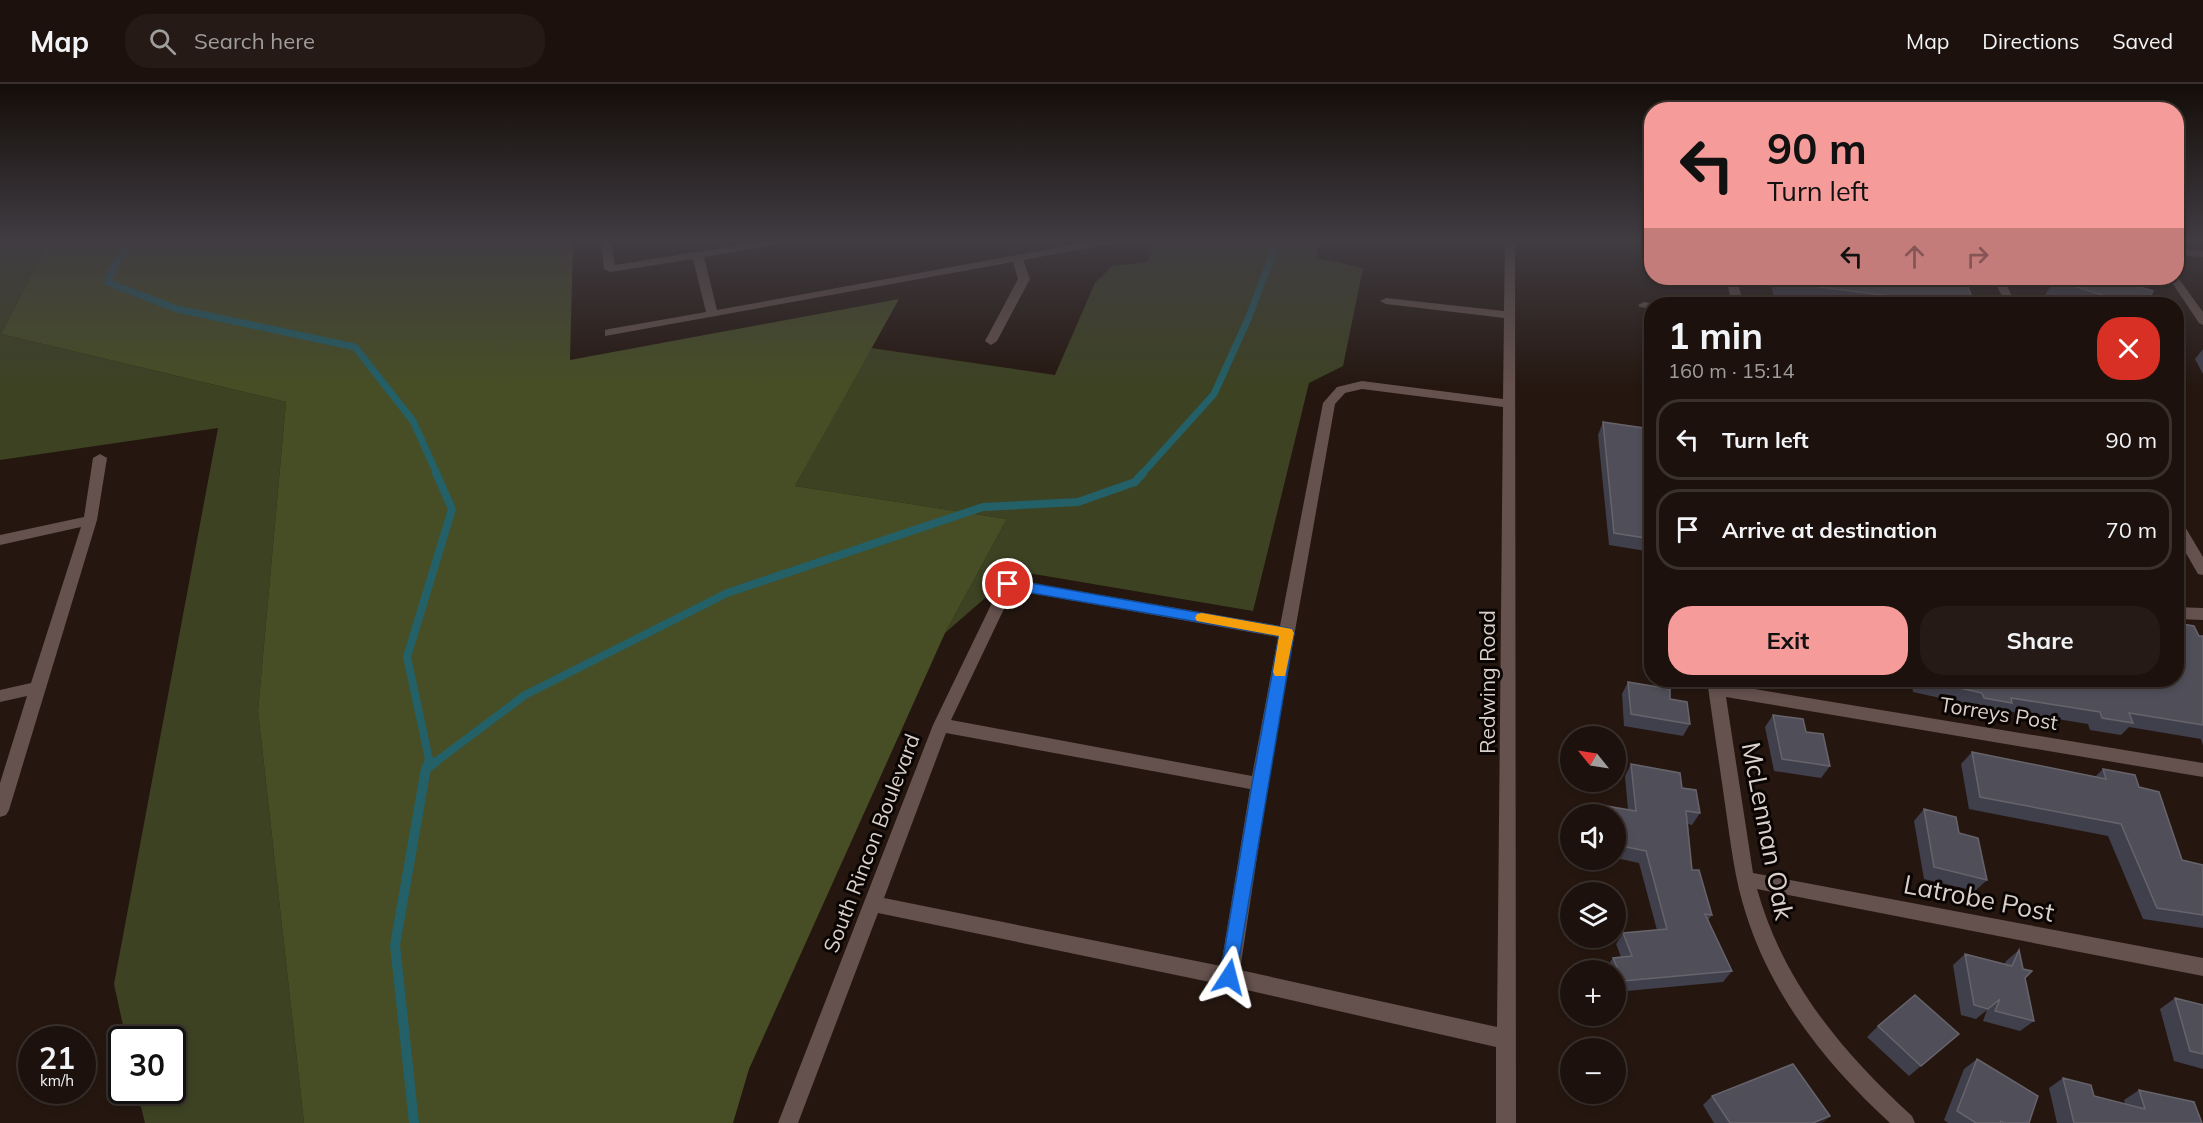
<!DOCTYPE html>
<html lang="en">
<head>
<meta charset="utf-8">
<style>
  body { margin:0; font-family:Mulish,sans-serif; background:#251a15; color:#f1f3f6; height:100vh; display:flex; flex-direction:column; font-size:22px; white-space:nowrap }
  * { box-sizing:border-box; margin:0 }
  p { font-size:20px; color:#a09d9d }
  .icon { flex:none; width:33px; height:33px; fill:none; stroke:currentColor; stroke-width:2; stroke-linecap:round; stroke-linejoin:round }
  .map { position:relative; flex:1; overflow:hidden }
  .details { position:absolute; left:1644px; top:213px; width:540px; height:390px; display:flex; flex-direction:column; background:#1c110c; border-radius:24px; box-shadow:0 3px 9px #0003,0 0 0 2px #3a312d }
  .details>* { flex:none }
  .banner { position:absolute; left:1644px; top:18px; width:540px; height:183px; border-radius:24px; box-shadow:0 3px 9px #0003,0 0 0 2px #3a312d; background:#f59b99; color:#111; overflow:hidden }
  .needle { width:39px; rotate:300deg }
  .tools { position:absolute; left:1560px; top:642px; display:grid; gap:12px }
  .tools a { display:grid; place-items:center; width:66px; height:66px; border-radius:50%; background:#1c110c; box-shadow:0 3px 9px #0003,0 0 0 2px #3a312d; font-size:30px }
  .speed { position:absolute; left:18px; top:942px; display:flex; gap:12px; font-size:30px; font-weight:700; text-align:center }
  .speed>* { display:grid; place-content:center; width:78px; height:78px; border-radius:50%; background:#1c110c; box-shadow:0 3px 9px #0003,0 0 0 2px #3a312d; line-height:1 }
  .speed small { font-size:15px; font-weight:400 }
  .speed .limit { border:3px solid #111; border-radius:9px; background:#fff; color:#111 }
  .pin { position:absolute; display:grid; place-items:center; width:51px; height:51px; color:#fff; margin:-26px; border:3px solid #fff; border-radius:50%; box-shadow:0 2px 6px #0007 }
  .me { position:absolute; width:66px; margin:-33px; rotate:9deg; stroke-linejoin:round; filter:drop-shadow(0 0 4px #0008) }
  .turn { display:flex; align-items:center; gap:21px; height:126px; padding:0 24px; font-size:27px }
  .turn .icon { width:78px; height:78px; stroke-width:2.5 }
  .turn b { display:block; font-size:42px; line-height:51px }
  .lanes { display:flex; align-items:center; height:57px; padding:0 24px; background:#0003; justify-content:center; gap:30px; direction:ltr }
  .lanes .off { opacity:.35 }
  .round { display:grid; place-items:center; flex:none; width:63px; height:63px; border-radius:24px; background:#251a15 }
  .summary { display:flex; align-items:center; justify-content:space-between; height:102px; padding:0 24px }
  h1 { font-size:36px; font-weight:700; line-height:45px }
  .primary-button { display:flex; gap:12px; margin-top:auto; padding:12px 24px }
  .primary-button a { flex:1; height:69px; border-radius:24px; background:#f59b99; color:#111; font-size:24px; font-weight:700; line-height:69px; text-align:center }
  .primary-button a+a { background:#251a15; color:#f1f3f6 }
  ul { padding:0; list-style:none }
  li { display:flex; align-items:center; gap:18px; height:81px; margin:0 12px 9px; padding:0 12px; border:3px solid #3a312d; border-radius:24px }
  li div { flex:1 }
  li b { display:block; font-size:22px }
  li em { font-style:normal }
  header { display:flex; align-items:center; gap:36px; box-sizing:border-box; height:84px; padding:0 30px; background:#1c110c; border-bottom:2px solid #3a312d }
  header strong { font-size:28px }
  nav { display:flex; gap:33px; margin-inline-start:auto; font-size:21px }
  .search { width:420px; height:54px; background:#251a15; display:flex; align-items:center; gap:15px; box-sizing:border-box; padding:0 21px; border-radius:24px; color:#a09d9d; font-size:22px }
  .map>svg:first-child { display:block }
  .green { fill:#3d4223 }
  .forest { fill:#474e25 }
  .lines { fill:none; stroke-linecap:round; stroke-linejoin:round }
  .stream-far2 { stroke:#236067; stroke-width:7 }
  .stream-far1 { stroke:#236067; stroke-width:8 }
  .stream { stroke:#236067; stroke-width:10 }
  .minor { fill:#65514d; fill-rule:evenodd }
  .wall { fill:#403f4c }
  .shaded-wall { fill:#2e282e }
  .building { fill:#504f59; stroke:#66636b; stroke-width:1.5 }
  .route { fill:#1a73e8; stroke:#114b97; stroke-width:1.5 }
  .slow { fill:#f59e0b }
  .labels { text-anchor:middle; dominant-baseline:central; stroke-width:6; stroke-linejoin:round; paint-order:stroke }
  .street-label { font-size:21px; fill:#dad0cb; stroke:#0a0503 }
  .near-street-label { font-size:26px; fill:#dad0cb; stroke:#0a0503 }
</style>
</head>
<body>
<header>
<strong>Map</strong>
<div class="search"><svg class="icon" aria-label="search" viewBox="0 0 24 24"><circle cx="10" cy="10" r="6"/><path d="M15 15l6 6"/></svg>Search here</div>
<nav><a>Map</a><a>Directions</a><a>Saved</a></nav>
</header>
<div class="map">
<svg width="2203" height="1039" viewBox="0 0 2203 1039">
  <rect width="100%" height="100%" fill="#251710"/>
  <path class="green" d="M0,157H49L1,250L286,318L258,627L304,1039H145L137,1007L172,1006V956L126,955L114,900L218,344L0,376Z
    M1178,157H1316L1318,174L1363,184L1343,282L1309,299L1253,527L1016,487L945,549L1007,435L795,402L871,264L1055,291L1095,199L1112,182L1147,178L1154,164Z"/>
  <path class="forest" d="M49,157H421L424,159L446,157H573L570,276L899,215L795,402L1007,435L945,549L749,985L733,1039H304L258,627L286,318L1,250Z"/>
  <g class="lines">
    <path class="stream-far2" d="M128,157L107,198L177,225L355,263L413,337L437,390
      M1142,390L1214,310L1248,235L1278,157"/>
    <path class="stream-far1" d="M430,680L407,573L452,425L436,389
      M433,680L525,611L727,509L983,423L1078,418L1135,398L1143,389"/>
    <path class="stream" d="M427,684L435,678
      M414,1039L395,861L426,684L430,681L429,678"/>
    <path class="minor" d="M601,157H611L615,181L763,157H787L782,160L704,173L717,226L1093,157H1115L1110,160L1023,176L1030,195L997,257L991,261L985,257L1018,195L1013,178L605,252V246L609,245L706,228L693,175L610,188L604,185Z
      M1505,157H1515L1516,1039H1496V963L1229,902L878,829L798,1039H778L933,641L1003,496L1008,495L1280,542L1323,319L1337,303L1362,297L1503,315L1504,234L1386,220L1380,217L1386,214L1504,227ZM1362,305L1503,323L1497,943L1240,886L1268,700L1335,320L1345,309ZM1013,506L1278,553L1252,692L951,636ZM946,649L1250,705L1221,882L884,814Z
      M2176,165L2203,167V173L2176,171Z
      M2176,191L2203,228V241L2199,239L2169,194H2176Z
      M1726,194H1737L1743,220H1732Z
      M1993,194H2003L2016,220H2006Z
      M1644,218L1657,220H1652V225L1640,223L1638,221Z
      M100,370L107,374L97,436L9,726L6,731L0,733V699L27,612L0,618V606L31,599L81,443L0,461V451L84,433L93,374Z
      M2176,434L2181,436L2203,473V491L2198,490L2176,452Z
      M2176,523L2203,524V536L2176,535Z
      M1707,596H1723L1724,600L2203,679V693L1726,613L1753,789L2203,874V892L1757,805C1783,898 1842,968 1912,1032L1915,1039H1890C1827,981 1772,913 1746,830C1735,797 1731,762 1726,727C1720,684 1713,639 1707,596Z"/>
  </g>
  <path class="wall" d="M1770,194H1964L1975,220H1815L1774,215Z
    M2056,194H2111L2146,220H2063L2043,214Z
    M2203,265V290L2195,275Z
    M1648,281H1652V319L1642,297Z
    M1603,338L1652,404V468L1609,461L1598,351Z
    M2199,552H2203V662L2201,655L2129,643L2121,651L2090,646L2088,640L2006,627L2002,632L1974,626L1972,621L1913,608L1911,596H2109L2117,597V596H2176Z
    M1814,596H1855L1851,602Z
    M1628,598L1670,615L1690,640L1683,652L1624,642L1622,610Z
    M1773,631L1806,648L1830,682L1821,694L1774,687L1765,643Z
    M1972,668L2095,693L2103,685L2139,703L2182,776L2203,781V844L2143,835L2108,752L1969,725L1961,680Z
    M1631,680L1682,704L1700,729L1692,741L1688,740L1692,786L1712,831L1708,836L1732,887L1723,898L1616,908V886H1607L1606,884L1613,874L1621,873L1616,860L1623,849L1657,846L1639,779L1616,774V730H1595L1600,721L1628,726L1625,692Z
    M1924,725L1959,749L1987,796L1975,807L1924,795L1914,737Z
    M2019,866L2034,937L2020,947L1983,937L1987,926L1976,935L1961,931L1953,881L1965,870L2005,880L2006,877Z
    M2175,914L2203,921V985L2174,977L2160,925Z
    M1878,942L1959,950L1909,992L1867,953Z
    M1977,975L2029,1039H1948L1944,1036L1964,985Z
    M2063,994L2094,1012L2125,1020L2124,1016L2139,1006L2202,1039H2057L2049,1004Z
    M1712,1012L1830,1032L1822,1039H1714L1703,1021Z"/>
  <path class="shaded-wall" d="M1830,1032L1822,1039H1813Z"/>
  <path class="building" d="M1781,194H1964L1975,220H1951L1782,198Z
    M2056,194H2111L2153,207L2146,220H2130L2055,196Z
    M1648,281H1652V288Z
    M1603,338L1644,344L1652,404V455L1614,449Z
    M2176,539L2194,542L2199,552H2203V641L2129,629L2133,639L2102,634L2100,628L2011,614L2012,619L1984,614L1982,609L1923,596H2109L2133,600L2132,596H2176Z
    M1628,598L1670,605V615L1687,618L1690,640L1631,630Z
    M1773,631L1803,635L1806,648L1823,650L1830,682L1782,675Z
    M1972,668L2106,695L2103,685L2135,691L2139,703L2159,708L2182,776L2203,781V831L2157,824L2121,740L1980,713Z
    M1631,680L1680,689L1682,704L1696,706L1700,729L1686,727L1692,786H1699L1712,831L1705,830L1732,887L1623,897L1613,874L1632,872L1623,849L1667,845L1646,767L1616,761V730H1600V721L1636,727Z
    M1924,725L1956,733L1959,749L1978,754L1987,796L1934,783Z
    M2019,866L2023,885L2032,887L2025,894L2034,937L1995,927L2000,915L1988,925L1974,921L1965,870L2012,882Z
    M1915,911L1959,950L1921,982L1878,942Z
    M2175,914L2203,921V970L2190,967Z
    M1977,975L2038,1012L2029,1039H2004L2001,1037L2000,1039H1976L1957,1027Z
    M1793,980L1830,1032L1813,1039H1730L1712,1012Z
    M2063,994L2091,1001L2094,1012L2145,1025L2139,1006L2194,1018L2202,1039H2074Z"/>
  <linearGradient id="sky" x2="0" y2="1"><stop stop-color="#140d09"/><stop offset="0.52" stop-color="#403c42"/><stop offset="1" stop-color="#403c42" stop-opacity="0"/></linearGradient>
  <rect width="2203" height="302" fill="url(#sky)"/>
  <path class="route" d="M1008,495L1292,545L1294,549L1235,899L1229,901L1223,899L1220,893L1252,700L1279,552L1003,504L1001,500L1003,497Z"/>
  <path class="slow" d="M1202,529L1292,545L1294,549L1285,592H1275L1273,588L1279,552L1197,537L1195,534L1197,530Z"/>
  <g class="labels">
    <g class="street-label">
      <text transform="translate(1487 598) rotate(-90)">Redwing Road</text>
      <text transform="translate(1999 629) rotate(9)">Torreys Post</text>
      <text transform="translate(871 759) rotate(-69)">South Rincon Boulevard</text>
    </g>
    <g class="near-street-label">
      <text transform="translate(1768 747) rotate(79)">McLennan Oak</text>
      <text transform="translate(1979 814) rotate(11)">Latrobe Post</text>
    </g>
  </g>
</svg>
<div class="tools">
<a><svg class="needle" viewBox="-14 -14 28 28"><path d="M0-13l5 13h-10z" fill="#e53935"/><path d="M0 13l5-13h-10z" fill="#a09d9d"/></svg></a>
<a><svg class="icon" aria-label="sound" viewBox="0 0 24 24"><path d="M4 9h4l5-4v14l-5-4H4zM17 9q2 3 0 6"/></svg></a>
<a><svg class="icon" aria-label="layers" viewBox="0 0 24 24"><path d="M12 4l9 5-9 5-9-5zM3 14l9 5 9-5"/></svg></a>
<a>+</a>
<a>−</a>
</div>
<div class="speed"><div>21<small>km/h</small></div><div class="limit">30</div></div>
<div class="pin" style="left:1008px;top:500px;background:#d93025"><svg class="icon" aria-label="arrive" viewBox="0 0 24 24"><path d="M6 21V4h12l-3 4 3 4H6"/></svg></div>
<svg class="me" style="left:1229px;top:893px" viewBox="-20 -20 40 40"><path d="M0-17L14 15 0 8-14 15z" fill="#1a73e8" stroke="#fff" stroke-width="4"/></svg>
<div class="banner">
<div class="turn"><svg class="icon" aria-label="left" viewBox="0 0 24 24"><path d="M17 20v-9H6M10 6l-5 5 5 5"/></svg><div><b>90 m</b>Turn left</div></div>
<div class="lanes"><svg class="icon" aria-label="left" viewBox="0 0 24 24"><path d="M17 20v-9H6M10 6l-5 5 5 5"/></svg><svg class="icon off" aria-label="ahead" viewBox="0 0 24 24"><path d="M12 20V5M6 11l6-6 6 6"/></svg><svg class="icon off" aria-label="right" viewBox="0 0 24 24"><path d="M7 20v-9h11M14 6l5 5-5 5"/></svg></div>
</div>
<section class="details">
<div class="summary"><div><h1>1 min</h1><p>160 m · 15:14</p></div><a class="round" style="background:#d93025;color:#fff"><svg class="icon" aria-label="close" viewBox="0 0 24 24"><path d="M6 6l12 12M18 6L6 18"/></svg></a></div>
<ul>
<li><svg class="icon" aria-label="left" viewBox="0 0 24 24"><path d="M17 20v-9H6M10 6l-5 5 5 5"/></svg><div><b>Turn left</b></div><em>90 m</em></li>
<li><svg class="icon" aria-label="arrive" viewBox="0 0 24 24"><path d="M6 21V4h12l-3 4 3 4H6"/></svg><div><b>Arrive at destination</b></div><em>70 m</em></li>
</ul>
<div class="primary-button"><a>Exit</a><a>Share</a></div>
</section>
</div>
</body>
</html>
